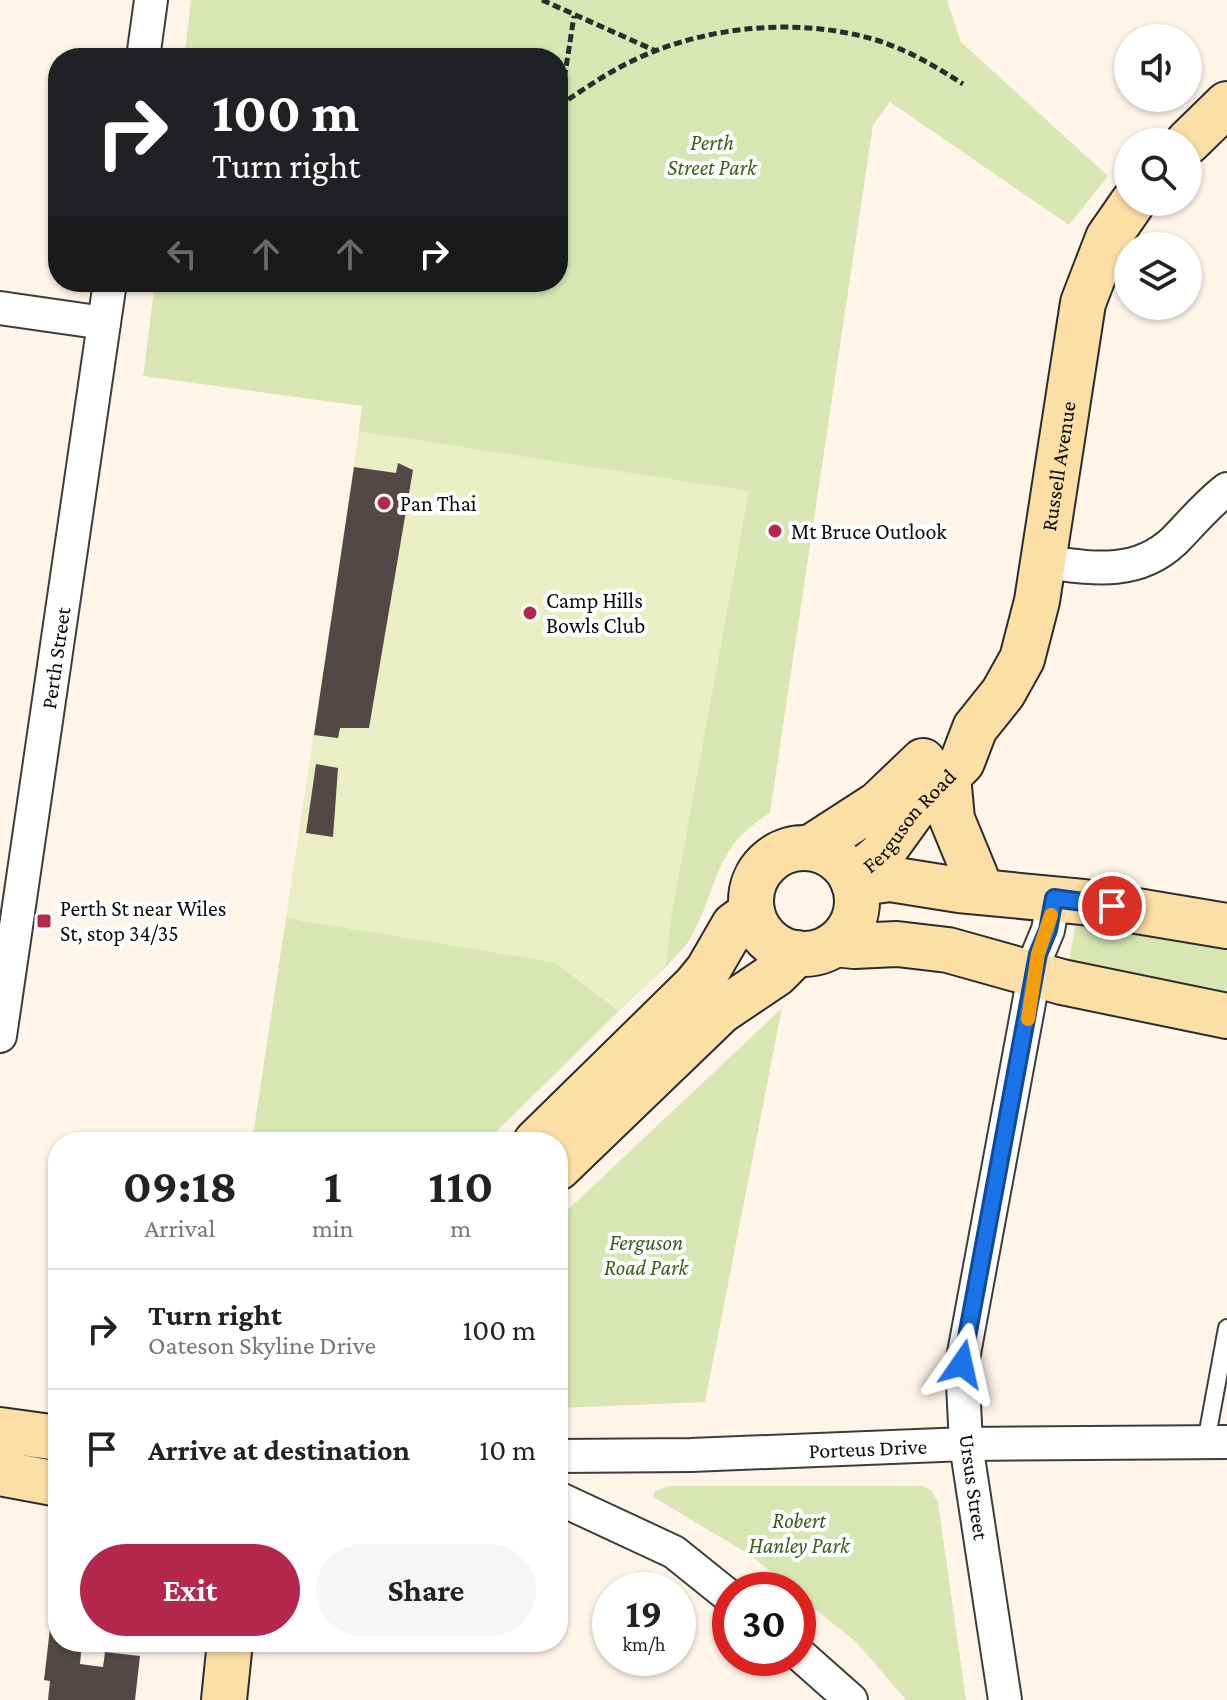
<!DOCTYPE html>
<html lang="en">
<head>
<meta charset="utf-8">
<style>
  body { margin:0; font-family:"Crimson Pro",serif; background:#f6f6f6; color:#222; height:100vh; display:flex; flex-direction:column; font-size:30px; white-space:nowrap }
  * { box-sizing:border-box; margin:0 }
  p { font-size:26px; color:#767676 }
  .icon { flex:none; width:44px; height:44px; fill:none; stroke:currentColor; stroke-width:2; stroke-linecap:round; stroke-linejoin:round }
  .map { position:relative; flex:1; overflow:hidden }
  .side { position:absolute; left:48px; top:1132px; width:520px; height:520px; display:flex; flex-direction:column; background:#fff; border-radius:32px; box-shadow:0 2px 6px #0004 }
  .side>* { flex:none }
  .banner { position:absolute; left:48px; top:48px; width:520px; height:244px; border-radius:32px; box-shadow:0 2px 6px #0004; background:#202124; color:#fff; overflow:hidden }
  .tools { position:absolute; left:1114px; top:24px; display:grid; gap:16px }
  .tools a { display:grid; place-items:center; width:88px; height:88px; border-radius:50%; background:#fff; box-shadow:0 2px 6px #0004; font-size:40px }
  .speed { position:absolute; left:592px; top:1572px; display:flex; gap:16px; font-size:40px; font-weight:700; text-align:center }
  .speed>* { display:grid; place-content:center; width:104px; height:104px; border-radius:50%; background:#fff; box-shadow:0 2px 6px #0004; line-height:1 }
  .speed small { font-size:20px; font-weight:400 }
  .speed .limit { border:12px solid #d22; background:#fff; color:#111 }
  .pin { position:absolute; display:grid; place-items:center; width:68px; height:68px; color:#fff; margin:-34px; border:4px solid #fff; border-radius:50%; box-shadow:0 2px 8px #0007 }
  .me { position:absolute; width:88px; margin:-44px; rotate:11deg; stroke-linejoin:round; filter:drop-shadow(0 0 6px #0008) }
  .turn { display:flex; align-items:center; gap:28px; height:168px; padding:0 32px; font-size:36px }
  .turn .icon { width:104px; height:104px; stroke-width:2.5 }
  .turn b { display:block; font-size:56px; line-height:68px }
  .lanes { display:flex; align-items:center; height:76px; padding:0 32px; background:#0003; justify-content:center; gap:40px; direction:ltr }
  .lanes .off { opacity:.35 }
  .eta { display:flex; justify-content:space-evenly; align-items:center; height:136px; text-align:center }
  .eta b { font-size:48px; font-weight:700; line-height:56px }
  .action { display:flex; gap:16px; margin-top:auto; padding:16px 32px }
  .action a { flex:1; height:92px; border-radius:48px; background:#b4284e; color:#fff; font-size:32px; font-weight:700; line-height:92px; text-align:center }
  .action a+a { background:#f6f6f6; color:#222 }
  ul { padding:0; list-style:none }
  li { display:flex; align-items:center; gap:24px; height:120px; padding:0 32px; border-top:2px solid #e0e0e0 }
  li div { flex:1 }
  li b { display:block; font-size:30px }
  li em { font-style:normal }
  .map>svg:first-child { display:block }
  .green { fill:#d9e6b4 }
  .pitch { fill:#e9eec5 }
  .building { fill:#524947 }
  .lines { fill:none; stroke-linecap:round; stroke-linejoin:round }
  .service-casing { stroke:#3d3d3d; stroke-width:20 }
  .minor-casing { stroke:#3d3d3d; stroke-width:36 }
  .secondary-casing { stroke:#2c2c2c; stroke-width:48 }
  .path { stroke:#2c2c2c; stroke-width:5; stroke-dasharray:8 4; stroke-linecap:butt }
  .service { stroke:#fff; stroke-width:16 }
  .minor { stroke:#fff; stroke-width:32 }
  .secondary { stroke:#fcdfa5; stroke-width:44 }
  .route-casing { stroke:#114b97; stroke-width:20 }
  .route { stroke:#1a73e8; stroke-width:14 }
  .slow { stroke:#f59e0b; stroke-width:14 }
  .poi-dot { fill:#b4284e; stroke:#fff; stroke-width:3 }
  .labels { text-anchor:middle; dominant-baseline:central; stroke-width:8; stroke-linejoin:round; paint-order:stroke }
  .park-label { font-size:22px; font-style:italic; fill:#3a5e1e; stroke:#fff }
  .street-label { font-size:22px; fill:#0a0a0a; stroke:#fff }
  .poi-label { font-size:22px; fill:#0a0a0a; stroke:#fff; text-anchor:start }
</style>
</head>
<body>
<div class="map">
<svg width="1227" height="1700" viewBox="0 0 1227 1700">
  <rect width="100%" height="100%" fill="#fef5e8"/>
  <path class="green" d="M191,0H947L961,42L1108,176L1069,225L890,102L873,125L770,813C712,848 720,886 690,939C684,949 673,958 665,968L671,919L359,431L362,406L143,376L155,282H558V58H184Z
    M286,918L554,962L619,1011L486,1142H252Z
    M1076,918L1227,939V1006L1068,969Z
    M782,1008L705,1402L558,1408V1219Z
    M669,1486H922L931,1490L938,1502L966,1700H906L857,1643L798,1595V1590H792L752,1556L653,1497L655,1491Z"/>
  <path class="pitch" d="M359,431L749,491L671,919L665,968L619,1011L554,962L286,918Z"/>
  <path class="building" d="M398,463L413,470L369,728H340L338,738L314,735L354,467L396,473Z
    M316,764L338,768L333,837L306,833Z
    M51,1620L58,1621V1642H82L80,1664L103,1667L105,1652L140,1656L135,1700H48L50,1681L44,1680Z"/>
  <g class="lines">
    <defs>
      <path id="service" d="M1206,1442L1227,1328"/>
      <g id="minor">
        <path d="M143,58L151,0"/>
        <path d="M0,308L104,323"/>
        <path d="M1044,562C1090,568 1136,577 1174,541C1191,524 1207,504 1227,489"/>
        <path id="s1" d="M0,1036L110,282"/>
        <path id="s2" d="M558,1456L691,1455L966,1444L1227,1442"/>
        <path d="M558,1498L674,1552L730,1597"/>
        <path d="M798,1653L851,1700"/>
        <path d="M1005,1700L966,1444L962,1364L1038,954L1048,930L1054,898"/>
      </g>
      <g id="secondary">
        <path d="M1188,142L1227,104"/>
        <path d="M948,776L952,819L982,892"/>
        <path d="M810,848L878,804L923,761"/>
        <circle cx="804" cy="901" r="53"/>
        <path id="s3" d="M852,879L881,855L912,812L962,762L975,728L1003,693L1022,659L1037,601L1083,303L1108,238L1133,202"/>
        <path d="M854,884L890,879L959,890L1083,902L1227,926"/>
        <path d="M835,944L854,946L897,944L948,950L1062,982L1227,1016"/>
        <path d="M536,1142L695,986L708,970L734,925L752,912"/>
        <path d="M558,1168L721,1011L776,974L797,953"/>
        <path d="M0,1430L58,1438"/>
        <path d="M0,1473L58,1484"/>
        <path d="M224,1700L230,1642"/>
      </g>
    </defs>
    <use href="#service" class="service-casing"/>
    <use href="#minor" class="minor-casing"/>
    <use href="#secondary" class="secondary-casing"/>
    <path class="path" d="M542,0L656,51
      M558,88L565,74L574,16
      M558,106C577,94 595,81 615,70C690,27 793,15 876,40C908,50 935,66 963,84"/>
    <use href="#service" class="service"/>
    <use href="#minor" class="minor"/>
    <use href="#secondary" class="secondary"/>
  </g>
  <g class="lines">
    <defs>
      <path id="route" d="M962,1364L1038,954L1048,930L1054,898L1112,906"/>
    </defs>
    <use href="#route" class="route-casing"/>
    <use href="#route" class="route"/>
    <path class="slow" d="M1028,1019L1038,954L1051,915"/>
  </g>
  <g class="poi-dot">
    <circle cx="384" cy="503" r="8"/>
    <circle cx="775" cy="531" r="8"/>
    <circle cx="530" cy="613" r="8"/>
    <rect x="36" y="913" width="16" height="16" rx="4"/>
  </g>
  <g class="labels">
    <g class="park-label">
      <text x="712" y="142">Perth<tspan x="712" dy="25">Street Park</tspan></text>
      <text x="646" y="1242">Ferguson<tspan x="646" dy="25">Road Park</tspan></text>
      <text x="799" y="1520">Robert<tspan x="799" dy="25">Hanley Park</tspan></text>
    </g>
    <g class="street-label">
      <text stroke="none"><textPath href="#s3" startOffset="478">Russell Avenue</textPath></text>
      <text stroke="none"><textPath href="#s1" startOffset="382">Perth Street</textPath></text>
      <text stroke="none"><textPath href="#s3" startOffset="82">Ferguson Road</textPath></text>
      <text stroke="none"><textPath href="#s2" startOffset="310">Porteus Drive</textPath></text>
      <text transform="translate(974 1487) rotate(82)">Ursus Street</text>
    </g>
    <g class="poi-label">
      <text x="400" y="503">Pan Thai</text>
      <text x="791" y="531">Mt Bruce Outlook</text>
      <text x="546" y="600">Camp Hills<tspan x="546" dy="25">Bowls Club</tspan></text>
      <text x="60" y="908">Perth St near Wiles<tspan x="60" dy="25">St, stop 34/35</tspan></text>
    </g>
  </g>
</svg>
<div class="tools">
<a><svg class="icon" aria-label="sound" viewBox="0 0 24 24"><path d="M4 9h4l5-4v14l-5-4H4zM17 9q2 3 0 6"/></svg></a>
<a><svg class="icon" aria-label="search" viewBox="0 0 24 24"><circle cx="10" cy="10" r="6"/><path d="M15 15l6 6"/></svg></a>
<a><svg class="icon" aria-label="layers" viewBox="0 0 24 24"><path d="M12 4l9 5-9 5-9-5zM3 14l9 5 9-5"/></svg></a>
</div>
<div class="speed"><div>19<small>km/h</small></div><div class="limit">30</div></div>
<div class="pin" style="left:1112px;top:906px;background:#d93025"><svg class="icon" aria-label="arrive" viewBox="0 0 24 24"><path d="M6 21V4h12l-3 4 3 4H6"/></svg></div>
<svg class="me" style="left:962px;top:1364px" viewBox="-20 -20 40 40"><path d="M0-17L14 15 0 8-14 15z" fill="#1a73e8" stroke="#fff" stroke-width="4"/></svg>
<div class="banner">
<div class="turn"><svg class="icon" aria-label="right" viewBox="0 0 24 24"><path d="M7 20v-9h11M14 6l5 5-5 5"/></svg><div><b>100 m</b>Turn right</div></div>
<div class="lanes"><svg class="icon off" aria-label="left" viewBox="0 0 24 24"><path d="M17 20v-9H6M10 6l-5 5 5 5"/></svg><svg class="icon off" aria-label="ahead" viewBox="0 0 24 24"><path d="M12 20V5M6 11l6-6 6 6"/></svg><svg class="icon off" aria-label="ahead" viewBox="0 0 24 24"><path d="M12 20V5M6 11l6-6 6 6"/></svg><svg class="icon" aria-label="right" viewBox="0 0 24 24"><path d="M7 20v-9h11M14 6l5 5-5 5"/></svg></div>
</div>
<section class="side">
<div class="eta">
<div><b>09:18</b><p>Arrival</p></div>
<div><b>1</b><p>min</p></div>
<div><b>110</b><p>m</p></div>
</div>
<ul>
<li><svg class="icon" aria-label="right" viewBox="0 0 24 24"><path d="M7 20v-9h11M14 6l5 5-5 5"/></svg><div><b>Turn right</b><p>Oateson Skyline Drive</p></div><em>100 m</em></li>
<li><svg class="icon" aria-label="arrive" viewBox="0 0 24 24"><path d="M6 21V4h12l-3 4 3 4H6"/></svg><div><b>Arrive at destination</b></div><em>10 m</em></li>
</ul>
<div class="action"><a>Exit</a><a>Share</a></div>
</section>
</div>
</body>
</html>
